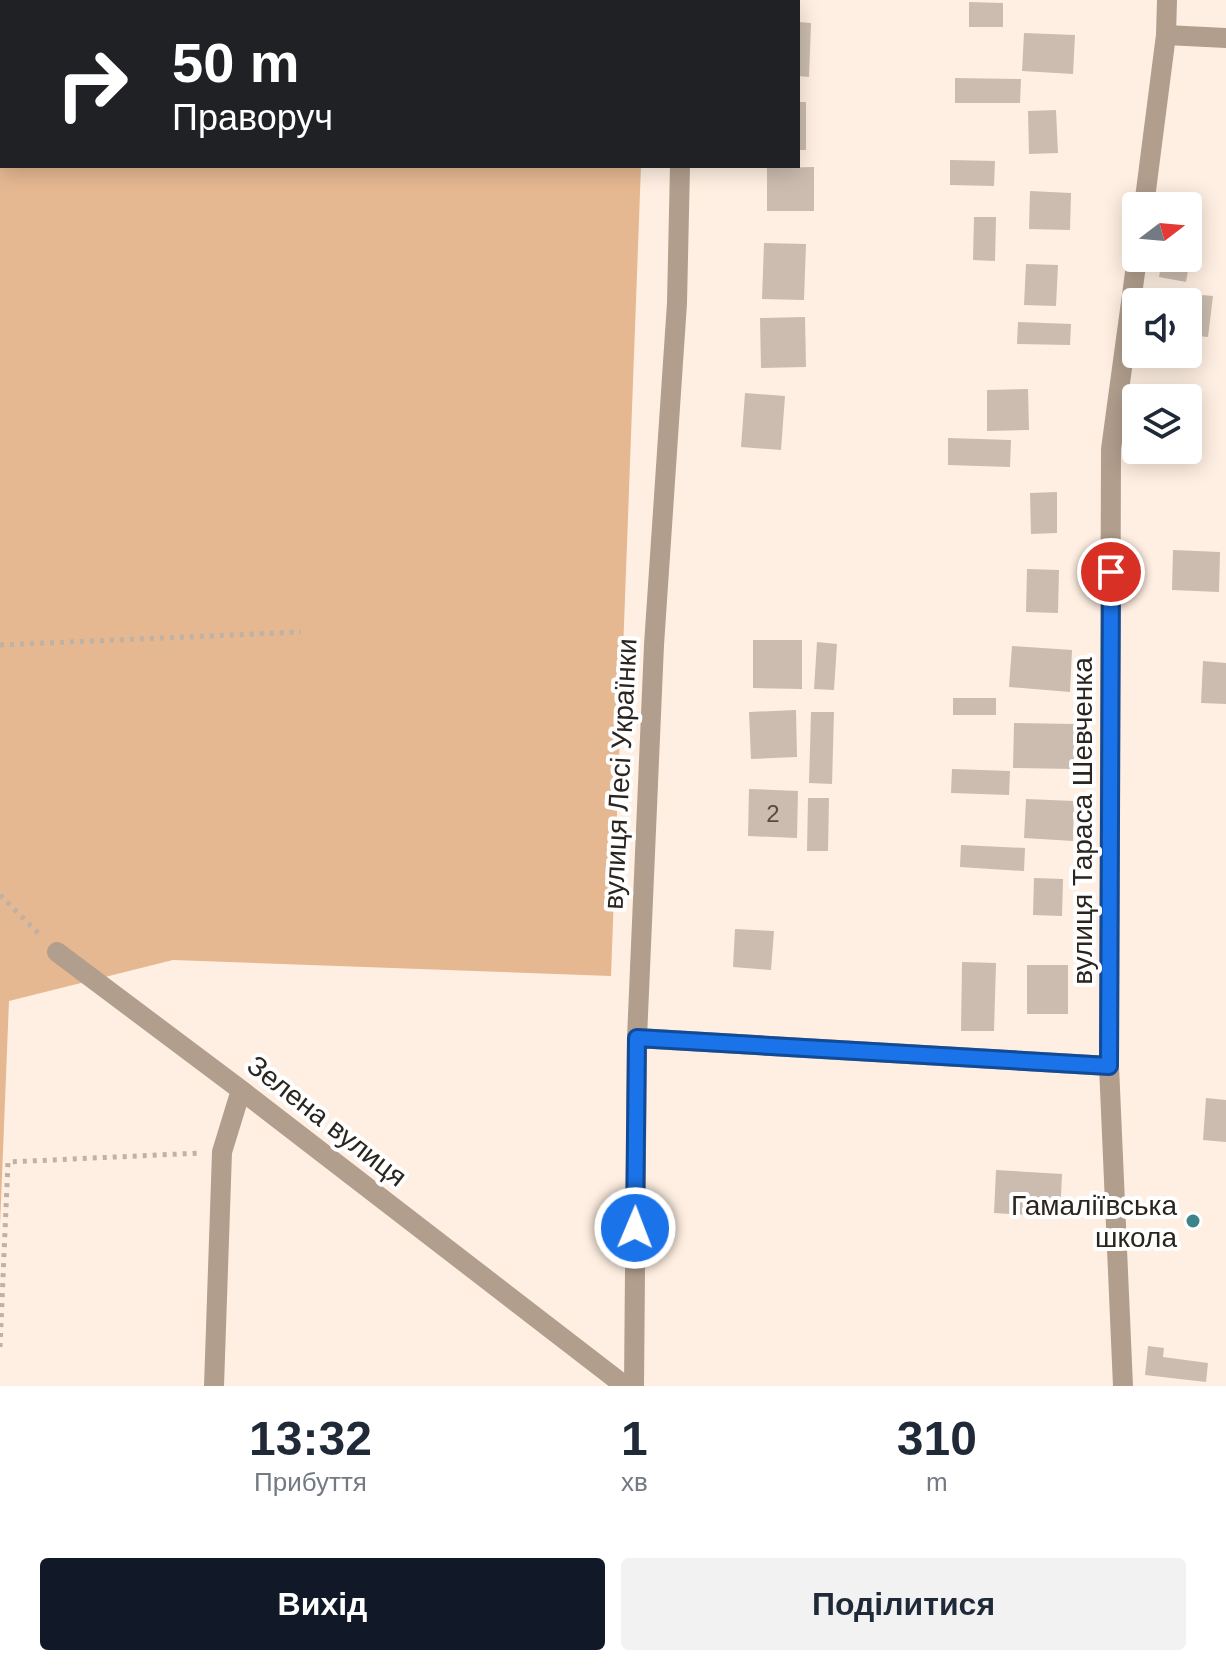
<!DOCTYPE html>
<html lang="uk">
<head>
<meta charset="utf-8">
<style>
  body { margin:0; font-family:Helvetica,sans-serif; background:#f2f2f3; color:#1f2937; height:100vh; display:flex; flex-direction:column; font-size:30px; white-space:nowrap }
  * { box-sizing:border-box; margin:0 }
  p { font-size:26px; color:#747a83 }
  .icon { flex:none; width:44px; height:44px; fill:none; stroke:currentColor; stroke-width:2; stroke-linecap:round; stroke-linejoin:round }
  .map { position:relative; height:1386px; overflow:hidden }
  .sheet { display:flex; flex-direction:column; background:#fff; flex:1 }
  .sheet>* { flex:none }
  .hud { position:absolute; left:0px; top:0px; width:800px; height:168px; box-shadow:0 4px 20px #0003; background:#202124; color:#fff; overflow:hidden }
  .needle { width:52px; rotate:74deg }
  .buttons { position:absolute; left:1122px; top:192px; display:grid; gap:16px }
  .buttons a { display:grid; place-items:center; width:80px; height:80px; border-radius:8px; background:#fff; box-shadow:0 4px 20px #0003; font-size:40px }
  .pin { position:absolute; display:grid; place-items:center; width:68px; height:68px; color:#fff; margin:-34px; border:4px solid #fff; border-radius:50%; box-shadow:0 2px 8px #0007 }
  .me { position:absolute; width:88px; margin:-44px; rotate:1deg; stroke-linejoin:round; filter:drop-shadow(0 0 6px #0008) }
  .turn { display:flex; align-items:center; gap:28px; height:168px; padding:0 40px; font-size:36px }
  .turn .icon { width:104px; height:104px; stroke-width:2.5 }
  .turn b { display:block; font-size:56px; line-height:68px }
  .eta { display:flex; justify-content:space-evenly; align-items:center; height:136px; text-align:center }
  .eta b { font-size:48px; font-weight:800; line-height:56px }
  .button { display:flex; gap:16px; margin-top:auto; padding:16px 40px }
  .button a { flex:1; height:92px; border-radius:8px; background:#111827; color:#fff; font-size:32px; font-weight:800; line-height:92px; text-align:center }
  .button a+a { background:#f2f2f3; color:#1f2937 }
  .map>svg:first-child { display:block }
  .green { fill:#e5b891 }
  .building { fill:#cbbcaf }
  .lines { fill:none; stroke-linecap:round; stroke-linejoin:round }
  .path { stroke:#beb1a6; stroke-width:5; stroke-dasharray:4 6; stroke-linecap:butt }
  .minor { stroke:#b19e8d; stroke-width:20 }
  .route-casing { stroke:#114b97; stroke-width:20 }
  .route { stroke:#1a73e8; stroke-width:14 }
  .poi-dot { fill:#3c8488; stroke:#fff; stroke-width:3 }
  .labels { text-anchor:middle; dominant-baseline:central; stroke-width:8; stroke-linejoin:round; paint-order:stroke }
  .number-label { font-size:24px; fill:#534b44 }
  .street-label { font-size:28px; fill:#2b2520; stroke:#fff }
  .poi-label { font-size:28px; fill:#2b2520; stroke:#fff; text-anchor:end }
</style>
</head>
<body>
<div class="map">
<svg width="1226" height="1386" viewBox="0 0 1226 1386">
  <rect width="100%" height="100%" fill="#ffefe2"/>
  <path class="green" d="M0,0H647L2,2V166H641L611,976L173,960L9,1001L0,1226Z"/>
  <path class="building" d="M969,2L1003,3V27H969Z
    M798,22L811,23L809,77L798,76Z
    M1024,33L1075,35L1073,74L1022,71Z
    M955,78L1021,79L1020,103H955Z
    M798,102H806V150H798Z
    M1056,110L1058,153L1029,154L1028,111Z
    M950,160L995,161L994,186L950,185Z
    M814,167V211H767V168Z
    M1030,191L1071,193L1070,230L1029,229Z
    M974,217H996L995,261L973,260Z
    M764,243L806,244L804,300L762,299Z
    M1162,260L1189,264L1186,282L1159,277Z
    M1026,264L1058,265L1056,306L1024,305Z
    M1191,294L1213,296L1208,337L1188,335Z
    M805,317L806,367L761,368L760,318Z
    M1018,322L1071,324L1070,345L1017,344Z
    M1028,389L1029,430L987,431V390Z
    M745,393L785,396L781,450L741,447Z
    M948,438L1011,440L1010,467L948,465Z
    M1057,492V533L1031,534L1030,493Z
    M1173,550L1220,552L1219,592L1172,590Z
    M1027,569L1059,570L1058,613L1026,612Z
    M753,640H802V689L753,688Z
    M817,642L837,644L834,690L814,689Z
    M1012,646L1072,650L1070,692L1009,687Z
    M1203,661L1226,663V704L1201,703Z
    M953,698H996V715H953Z
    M796,710L797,757L751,759L749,712Z
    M811,712H834L832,784L809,783Z
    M1014,723L1074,724V769L1013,768Z
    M952,769L1010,771L1009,795L951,793Z
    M749,789L798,791L797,838L748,836Z
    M808,798H829L828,851H807Z
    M1026,799L1074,801L1073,841L1024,838Z
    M961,845L1025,848L1024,871L960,867Z
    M1034,878L1063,879L1062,916L1033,915Z
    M735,929L774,931L771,970L733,967Z
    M962,962L996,963L994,1031H961Z
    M1027,965H1068V1014H1027Z
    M1206,1098L1226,1100V1142L1203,1140Z
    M996,1170L1062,1174L1060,1217L994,1213Z
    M1148,1346L1164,1348L1163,1357L1208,1363L1206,1382L1145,1375Z"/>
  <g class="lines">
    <path class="path" d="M0,645L301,632
      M0,895L42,937
      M0,1347L8,1162L201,1153"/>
    <path class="minor" d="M684,2V0
      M1166,35L1226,38
      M1144,206L1166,35L1167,0
      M57,952L241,1090L625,1386
      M637,1038L1109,1066
      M214,1386L222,1152L241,1090
      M634,1386L637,1038L654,645L677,303L680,166
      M1123,1386L1109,1066L1111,449L1137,258"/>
  </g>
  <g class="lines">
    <defs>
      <path id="route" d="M635,1228L637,1038L1109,1066L1111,572"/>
    </defs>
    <use href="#route" class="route-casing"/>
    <use href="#route" class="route"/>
  </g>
  <circle class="poi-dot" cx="1193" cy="1221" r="8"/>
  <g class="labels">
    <g class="number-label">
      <text x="773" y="813">2</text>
    </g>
    <g class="street-label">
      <text transform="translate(620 774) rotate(-87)">вулиця Лесі Українки</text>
      <text transform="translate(1082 821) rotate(-90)">вулиця Тараса Шевченка</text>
      <text transform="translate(327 1121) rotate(38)">Зелена вулиця</text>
    </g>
    <g class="poi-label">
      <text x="1177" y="1205">Гамаліївська<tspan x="1177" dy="32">школа</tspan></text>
    </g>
  </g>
</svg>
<div class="buttons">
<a><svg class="needle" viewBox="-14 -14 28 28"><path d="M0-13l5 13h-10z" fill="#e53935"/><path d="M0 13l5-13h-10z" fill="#747a83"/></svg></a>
<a><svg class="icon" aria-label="sound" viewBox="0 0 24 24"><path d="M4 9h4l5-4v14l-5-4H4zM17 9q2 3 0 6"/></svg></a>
<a><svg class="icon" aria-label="layers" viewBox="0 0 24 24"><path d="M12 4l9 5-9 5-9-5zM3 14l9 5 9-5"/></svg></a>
</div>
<div class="pin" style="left:1111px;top:572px;background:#d93025"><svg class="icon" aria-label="arrive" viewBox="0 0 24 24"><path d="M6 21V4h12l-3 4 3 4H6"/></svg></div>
<svg class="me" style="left:635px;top:1228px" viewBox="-20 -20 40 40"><circle r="17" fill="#1a73e8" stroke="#fff" stroke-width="3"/><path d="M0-11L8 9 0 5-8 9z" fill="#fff"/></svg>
<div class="hud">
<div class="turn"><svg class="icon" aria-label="right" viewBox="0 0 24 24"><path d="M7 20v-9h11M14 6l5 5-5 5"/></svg><div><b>50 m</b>Праворуч</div></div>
</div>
</div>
<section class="sheet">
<div class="eta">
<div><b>13:32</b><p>Прибуття</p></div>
<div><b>1</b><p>хв</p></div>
<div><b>310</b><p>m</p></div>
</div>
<div class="button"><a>Вихід</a><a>Поділитися</a></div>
</section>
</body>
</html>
